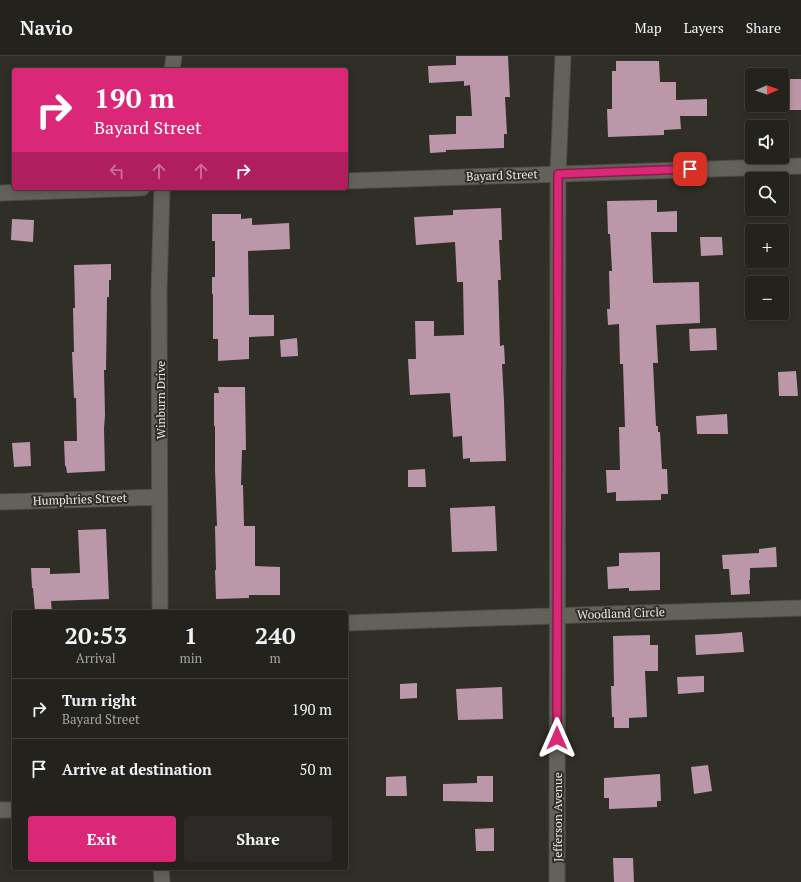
<!DOCTYPE html>
<html lang="en">
<head>
<meta charset="utf-8">
<style>
  body { margin:0; font-family:"PT Serif",serif; background:#2b2a26; color:#f1f3f6; height:100vh; display:flex; flex-direction:column; font-size:15px; white-space:nowrap }
  * { box-sizing:border-box; margin:0 }
  p { font-size:13px; color:#a3a4a4 }
  .icon { flex:none; width:22px; height:22px; fill:none; stroke:currentColor; stroke-width:2; stroke-linecap:round; stroke-linejoin:round }
  .map { position:relative; flex:1; overflow:hidden }
  .side { position:absolute; left:12px; top:554px; width:336px; height:260px; display:flex; flex-direction:column; background:#23221d; border-radius:4px; box-shadow:0 2px 10px #0003,0 0 0 1px #403f3b }
  .side>* { flex:none }
  .top-card { position:absolute; left:12px; top:12px; width:336px; height:122px; border-radius:4px; box-shadow:0 2px 10px #0003,0 0 0 1px #403f3b; background:#db2777; color:#fff; overflow:hidden }
  .needle { width:26px; rotate:88deg }
  .buttons { position:absolute; left:745px; top:12px; display:grid; gap:8px }
  .buttons a { display:grid; place-items:center; width:44px; height:44px; border-radius:4px; background:#23221d; box-shadow:0 2px 10px #0003,0 0 0 1px #403f3b; font-size:20px }
  .pin { position:absolute; display:grid; place-items:center; width:34px; height:34px; color:#fff; margin:-17px; border-radius:8px; box-shadow:0 2px 6px #0006 }
  .me { position:absolute; width:44px; margin:-22px; rotate:0deg; stroke-linejoin:round; filter:drop-shadow(0 0 3px #0008) }
  .turn { display:flex; align-items:center; gap:14px; height:84px; padding:0 16px; font-size:18px }
  .turn .icon { width:52px; height:52px; stroke-width:2.5 }
  .turn b { display:block; font-size:28px; line-height:34px }
  .lanes { display:flex; align-items:center; height:38px; padding:0 16px; background:#0003; justify-content:center; gap:20px; direction:ltr }
  .lanes .off { opacity:.35 }
  .eta { display:flex; justify-content:space-evenly; align-items:center; height:68px; text-align:center }
  .eta b { font-size:24px; font-weight:700; line-height:28px }
  .primary-button { display:flex; gap:8px; margin-top:auto; padding:8px 16px }
  .primary-button a { flex:1; height:46px; border-radius:4px; background:#db2777; color:#fff; font-size:16px; font-weight:700; line-height:46px; text-align:center }
  .primary-button a+a { background:#2b2a26; color:#f1f3f6 }
  ul { padding:0; list-style:none }
  li { display:flex; align-items:center; gap:12px; height:60px; padding:0 16px; border-top:1px solid #403f3b }
  li div { flex:1 }
  li b { display:block; font-size:15px }
  li em { font-style:normal }
  header { display:flex; align-items:center; gap:24px; box-sizing:border-box; height:56px; padding:0 20px; background:#23221d; border-bottom:1px solid #403f3b }
  header strong { font-size:19px }
  nav { display:flex; gap:22px; margin-inline-start:auto; font-size:14px }
  .map>svg:first-child { display:block }
  .building { fill:#bc97a9 }
  .lines { fill:none; stroke-linecap:round; stroke-linejoin:round }
  .minor-casing { stroke:#4e4d47; stroke-width:17 }
  .minor { stroke:#63625a; stroke-width:15 }
  .route-casing { stroke:#8e194d; stroke-width:10 }
  .route { stroke:#db2777; stroke-width:7 }
  .labels { text-anchor:middle; dominant-baseline:central; stroke-width:4; stroke-linejoin:round; paint-order:stroke }
  .street-label { font-size:12px; fill:#e9e8e4; stroke:#2f2e27 }
</style>
</head>
<body>
<header>
<strong>Navio</strong>
<nav><a>Map</a><a>Layers</a><a>Share</a></nav>
</header>
<div class="map">
<svg width="801" height="826" viewBox="0 0 801 826">
  <rect width="100%" height="100%" fill="#2f2e27"/>
  <path class="building" d="M456,0H508L510,41H505L507,78H504V92L446,94V96L430,97L429,79L456,78V60H472L470,29L464,30V25L429,27L428,10L456,9Z
    M616,5H659L660,26H676V44L707,43V60H680L681,73L664,74V79L608,81L607,53H612V15H616Z
    M782,23H801V54H782Z
    M657,144V156L677,155V176H651L653,227L699,226L700,267L656,269L658,307H653L656,370H658V376H660L662,413H667L668,438H661V444L616,445V436L607,437L606,414H620L619,371H625L623,308H620L619,268L608,269L607,253H610L609,215H612L610,178H608L607,145Z
    M501,152L502,184H499L501,224H498L500,290L504,289L505,308H502L504,345L506,405L470,406V402L463,403L462,380L453,381L450,337L410,339L408,303H416L415,265H434V280L464,279L463,226H457L455,186L416,189L414,161L453,159V154Z
    M212,158H241V163L252,162V169L289,167L290,193L248,195L249,259H274V280L249,281V303L218,305V283H213V238H212V221H215V185H212Z
    M12,163L34,164L33,186L11,184Z
    M700,181H722L723,199L701,200Z
    M111,208V224H109V241H107L106,314H104L105,359L104,373L105,415L67,417L66,410H65L64,385H77L76,342H74L72,296H74L73,252H75L74,209Z
    M716,272L717,294L690,295L689,273Z
    M297,282L298,300L281,301L280,284Z
    M796,315L798,340H779L778,316Z
    M218,331H245L246,394H242L241,429H243L244,470H255V510L280,511V539H249V542L216,543L215,514H216L215,470H217L215,414V370H214V337H219Z
    M727,358L728,378H697L696,360Z
    M30,386L31,410L14,411L12,387Z
    M425,413L426,431H408V414Z
    M495,450L497,495L452,496L450,452Z
    M106,473L109,543L51,545L52,556H35L33,532H32L31,512H50V518L80,517L78,474Z
    M776,491L777,511L750,512V524H749L750,538L731,539L729,513H723L722,499L759,497V493Z
    M660,496V534L629,535V532L608,533L607,511L619,510V497Z
    M742,576L744,596L696,599L695,579L718,578Z
    M650,579V589H658V615H645L647,661L629,662V672H614V661H612L611,630H614L613,580Z
    M704,620V636L678,638L677,621Z
    M417,627V642L400,643V628Z
    M502,631L503,663L458,664L456,633Z
    M708,709L712,735L694,738L691,711Z
    M660,718L661,745H657V751L609,753V742H604V722Z
    M406,720L407,740H386V721Z
    M477,720H493V746L443,745V728L477,727Z
    M494,772V795H476L475,773Z
    M613,802H633L634,826H614Z"/>
  <g class="lines">
    <defs>
      <path id="minor" d="M172,14L174,0
        M346,125L801,110
        M0,137L142,132
        M0,446L160,441
        M160,556L159,236L162,132
        M346,567L579,559L801,552
        M0,754H14
        M161,812L162,826
        M557,826L558,117L563,0"/>
    </defs>
    <use href="#minor" class="minor-casing"/>
    <use href="#minor" class="minor"/>
  </g>
  <g class="lines">
    <defs>
      <path id="route" d="M557,682L558,118L690,113"/>
    </defs>
    <use href="#route" class="route-casing"/>
    <use href="#route" class="route"/>
  </g>
  <g class="labels">
    <g class="street-label">
      <text transform="translate(502 119) rotate(-2)">Bayard Street</text>
      <text transform="translate(160 344) rotate(-90)">Winburn Drive</text>
      <text transform="translate(80 443) rotate(-2)">Humphries Street</text>
      <text transform="translate(621 557) rotate(-2)">Woodland Circle</text>
      <text transform="translate(557 761) rotate(-90)">Jefferson Avenue</text>
    </g>
  </g>
</svg>
<div class="buttons">
<a><svg class="needle" viewBox="-14 -14 28 28"><path d="M0-13l5 13h-10z" fill="#e53935"/><path d="M0 13l5-13h-10z" fill="#a3a4a4"/></svg></a>
<a><svg class="icon" aria-label="sound" viewBox="0 0 24 24"><path d="M4 9h4l5-4v14l-5-4H4zM17 9q2 3 0 6"/></svg></a>
<a><svg class="icon" aria-label="search" viewBox="0 0 24 24"><circle cx="10" cy="10" r="6"/><path d="M15 15l6 6"/></svg></a>
<a>+</a>
<a>−</a>
</div>
<div class="pin" style="left:690px;top:113px;background:#d93025"><svg class="icon" aria-label="arrive" viewBox="0 0 24 24"><path d="M6 21V4h12l-3 4 3 4H6"/></svg></div>
<svg class="me" style="left:557px;top:682px" viewBox="-20 -20 40 40"><path d="M0-17L14 15 0 8-14 15z" fill="#db2777" stroke="#fff" stroke-width="4"/></svg>
<div class="top-card">
<div class="turn"><svg class="icon" aria-label="right" viewBox="0 0 24 24"><path d="M7 20v-9h11M14 6l5 5-5 5"/></svg><div><b>190 m</b>Bayard Street</div></div>
<div class="lanes"><svg class="icon off" aria-label="left" viewBox="0 0 24 24"><path d="M17 20v-9H6M10 6l-5 5 5 5"/></svg><svg class="icon off" aria-label="ahead" viewBox="0 0 24 24"><path d="M12 20V5M6 11l6-6 6 6"/></svg><svg class="icon off" aria-label="ahead" viewBox="0 0 24 24"><path d="M12 20V5M6 11l6-6 6 6"/></svg><svg class="icon" aria-label="right" viewBox="0 0 24 24"><path d="M7 20v-9h11M14 6l5 5-5 5"/></svg></div>
</div>
<section class="side">
<div class="eta">
<div><b>20:53</b><p>Arrival</p></div>
<div><b>1</b><p>min</p></div>
<div><b>240</b><p>m</p></div>
</div>
<ul>
<li><svg class="icon" aria-label="right" viewBox="0 0 24 24"><path d="M7 20v-9h11M14 6l5 5-5 5"/></svg><div><b>Turn right</b><p>Bayard Street</p></div><em>190 m</em></li>
<li><svg class="icon" aria-label="arrive" viewBox="0 0 24 24"><path d="M6 21V4h12l-3 4 3 4H6"/></svg><div><b>Arrive at destination</b></div><em>50 m</em></li>
</ul>
<div class="primary-button"><a>Exit</a><a>Share</a></div>
</section>
</div>
</body>
</html>
